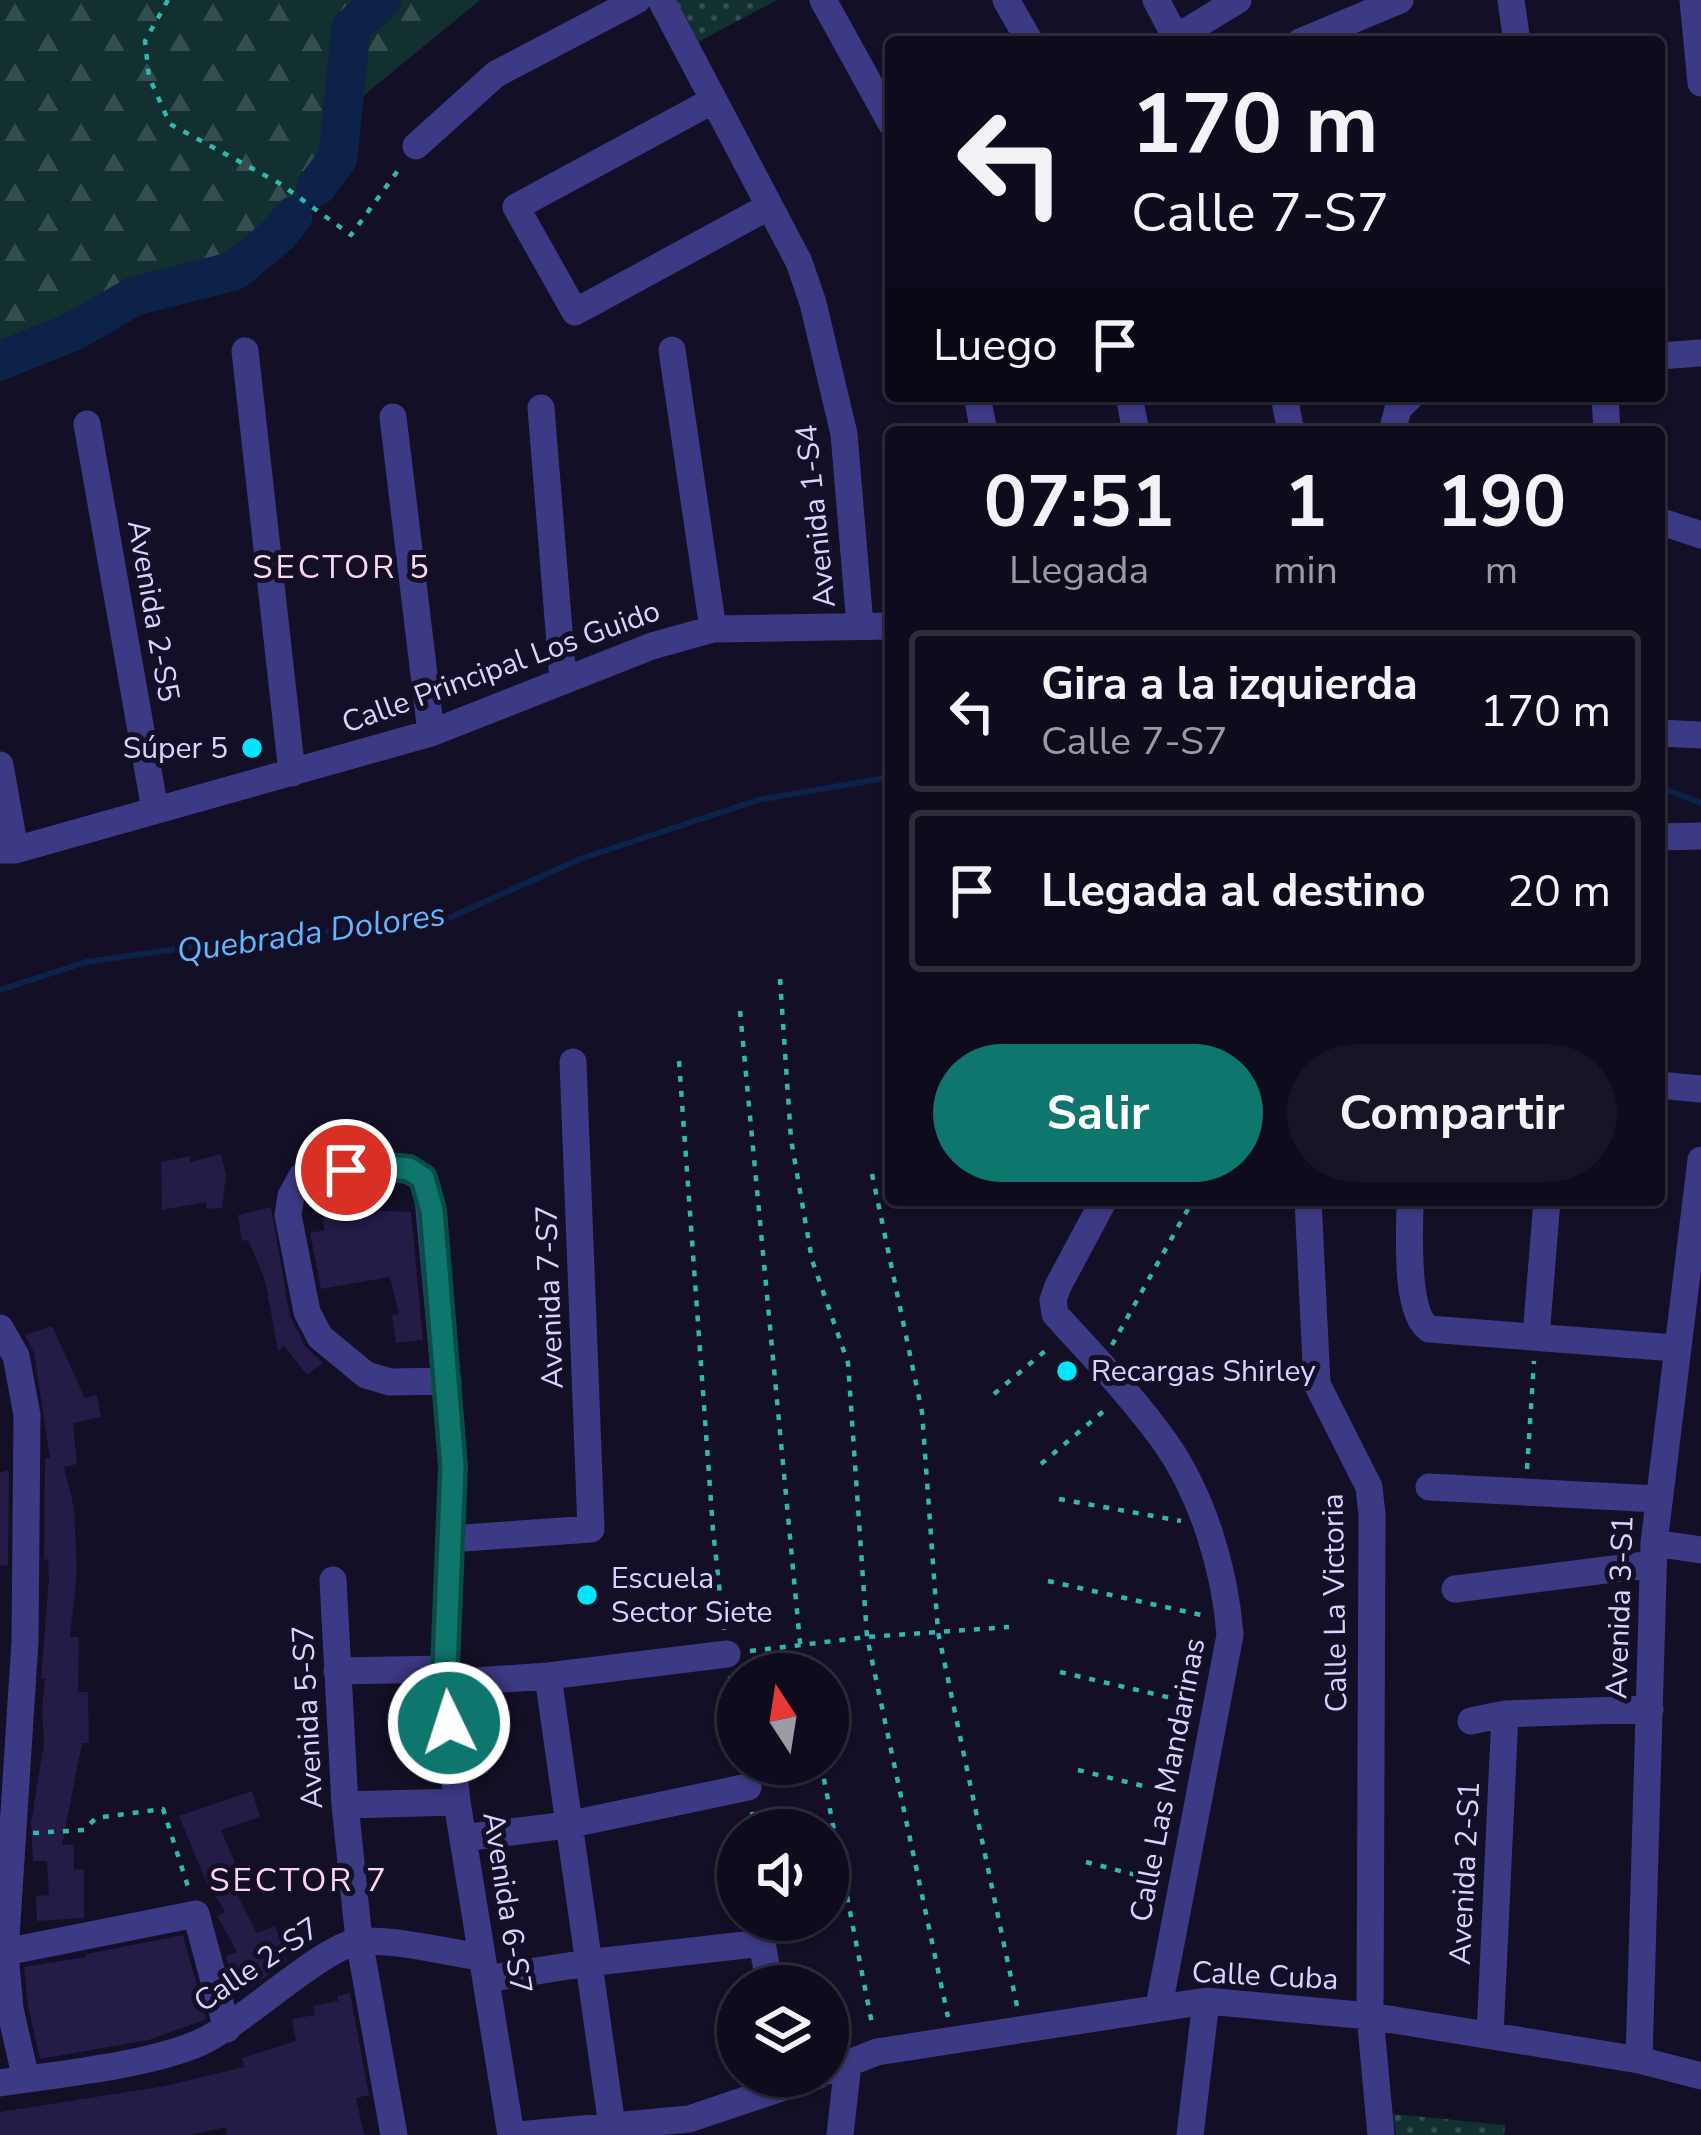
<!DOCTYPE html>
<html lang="es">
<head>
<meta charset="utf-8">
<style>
  body { margin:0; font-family:"Nunito Sans",sans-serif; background:#171425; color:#f1f3f6; height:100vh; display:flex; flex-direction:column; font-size:45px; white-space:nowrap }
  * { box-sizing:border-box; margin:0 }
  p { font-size:39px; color:#9b9ba3 }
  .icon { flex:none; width:66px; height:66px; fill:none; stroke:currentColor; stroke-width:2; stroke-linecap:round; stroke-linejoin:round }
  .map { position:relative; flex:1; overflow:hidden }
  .side { position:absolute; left:885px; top:426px; width:780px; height:780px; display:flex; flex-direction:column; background:#0e0b1c; border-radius:12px; box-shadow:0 3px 9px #0004,0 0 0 3px #2e2b3b }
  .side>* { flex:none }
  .top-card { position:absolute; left:885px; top:36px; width:780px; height:366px; border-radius:12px; box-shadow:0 3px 9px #0004,0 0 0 3px #2e2b3b; background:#0e0b1c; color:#f1f3f6; overflow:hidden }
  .needle { width:78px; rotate:348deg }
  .fabs { position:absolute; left:717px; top:1653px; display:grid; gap:24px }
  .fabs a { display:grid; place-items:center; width:132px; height:132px; border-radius:50%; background:#0e0b1c; box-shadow:0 3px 9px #0004,0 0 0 3px #2e2b3b; font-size:60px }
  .pin { position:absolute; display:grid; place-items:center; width:102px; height:102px; color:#fff; margin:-51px; border:6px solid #fff; border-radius:50%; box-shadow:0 3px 12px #0007 }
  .me { position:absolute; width:132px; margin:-66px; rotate:356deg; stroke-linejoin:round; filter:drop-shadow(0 0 9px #0008) }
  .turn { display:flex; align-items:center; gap:42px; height:252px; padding:0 48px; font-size:54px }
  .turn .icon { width:156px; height:156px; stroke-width:2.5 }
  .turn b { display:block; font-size:84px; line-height:102px }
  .then { display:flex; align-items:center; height:114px; padding:0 48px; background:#0003; gap:24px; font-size:45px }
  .eta { display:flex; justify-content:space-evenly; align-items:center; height:204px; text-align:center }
  .eta b { font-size:72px; font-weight:700; line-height:84px }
  .cta { display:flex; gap:24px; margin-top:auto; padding:24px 48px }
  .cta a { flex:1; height:138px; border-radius:72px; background:#0f766e; color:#fff; font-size:48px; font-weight:700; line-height:138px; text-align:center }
  .cta a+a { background:#171425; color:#f1f3f6 }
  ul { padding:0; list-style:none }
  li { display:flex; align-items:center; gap:36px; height:162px; margin:0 24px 18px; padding:0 24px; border:6px solid #2e2b3b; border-radius:12px }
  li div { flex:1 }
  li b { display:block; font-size:45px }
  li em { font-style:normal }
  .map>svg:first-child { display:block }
  .forest { fill:url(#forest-firs) }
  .park { fill:url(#park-dots) }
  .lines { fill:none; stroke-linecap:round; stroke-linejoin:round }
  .stream { stroke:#0c2248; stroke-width:6 }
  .river { stroke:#0c2248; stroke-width:39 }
  .building { fill:#241b47 }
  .path { stroke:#2fb8b0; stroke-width:4.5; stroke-dasharray:6 9; stroke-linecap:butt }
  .minor { stroke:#3d3a85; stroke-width:27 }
  .route-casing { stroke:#0a4d48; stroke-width:30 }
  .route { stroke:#0f766e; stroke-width:21 }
  .poi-dot { fill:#00e5ff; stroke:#130f26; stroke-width:4.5 }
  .labels { text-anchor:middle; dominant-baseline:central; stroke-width:10; stroke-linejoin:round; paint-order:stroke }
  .street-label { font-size:30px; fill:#d9d4ff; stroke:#130f26 }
  .poi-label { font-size:30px; fill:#d9d4ff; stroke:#130f26; text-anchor:start }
  .neighbourhood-label { font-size:33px; letter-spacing:3px; fill:#ffd6f0; stroke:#130f26 }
  .water-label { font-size:33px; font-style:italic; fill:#62b6ff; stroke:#130f26 }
</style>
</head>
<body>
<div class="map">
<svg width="1701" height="2135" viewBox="0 0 1701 2135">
  <defs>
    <pattern id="forest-firs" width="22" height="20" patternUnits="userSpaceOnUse" patternTransform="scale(3)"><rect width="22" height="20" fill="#12302f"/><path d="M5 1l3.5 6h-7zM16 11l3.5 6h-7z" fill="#344d4e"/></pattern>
    <pattern id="park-dots" width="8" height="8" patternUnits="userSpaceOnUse" patternTransform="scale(3)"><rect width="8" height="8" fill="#12302f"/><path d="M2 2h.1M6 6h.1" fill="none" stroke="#344d4e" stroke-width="1.8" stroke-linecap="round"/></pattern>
  </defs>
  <rect width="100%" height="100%" fill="#130f26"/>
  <path class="forest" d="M0,0H480L363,96L332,153L273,231L234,256L133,281L72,317L0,344Z"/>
  <path class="park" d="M675,0H777L696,43Z
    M1393,2114L1505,2125L1504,2135H1396Z"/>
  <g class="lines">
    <path class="stream" d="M1659,787L1701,803
      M0,990L86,962L246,939L442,921L580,859L758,800L891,777"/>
    <path class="river" d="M316,187L338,158L351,28L382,0
      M0,361L72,332L135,296L234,271L279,234L293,216"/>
  </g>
  <path class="building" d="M221,1154L226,1176L222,1208L206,1209V1202L162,1210L161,1162L190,1156V1162Z
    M271,1207L290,1316L305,1346L323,1363L307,1375L284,1346L278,1351L265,1280L248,1240L242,1241L238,1215Z
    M362,1210L411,1212L423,1340L396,1343L392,1315L399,1314L390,1277L321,1289L310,1233L325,1230L322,1217Z
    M52,1326L85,1398L97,1395L101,1417L73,1423L77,1464L64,1467L74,1508L77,1571L70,1637H79L78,1692H88L89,1743H82L62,1845H74V1870L84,1869V1918L37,1921L36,1896L49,1895L47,1861H33L31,1823L44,1743L42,1710L45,1679L41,1678L49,1578L48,1559L44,1560L45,1459L50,1458L34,1353L25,1335Z
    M9,1470L8,1565L0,1566V1472Z
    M252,1791L260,1817L221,1830L247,1890L238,1896L257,1933L275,1926L287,1961L253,1986L236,1992L226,1956L237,1952L217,1916L225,1912L204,1877L179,1816Z
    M183,1935L206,2019L149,2040L40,2059L28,2006L24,1967L86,1957V1954Z
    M350,1993L369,2095L356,2098L364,2135H227L226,2127L190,2135H0V2112L165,2086L244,2067L242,2058L296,2041L292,2019L315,2015L313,2006L338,2001L337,1996Z"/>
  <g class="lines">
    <path class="path" d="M168,0L145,41L149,77L170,124L279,183L351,235L402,165
      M780,979L791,1139L812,1260L848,1363L867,1637L948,2017
      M740,1011L803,1674
      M679,1061L713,1530L724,1630
      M872,1174L922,1412L938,1632L1017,2006
      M1112,1345L1193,1200
      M994,1394L1051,1346
      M1041,1464L1106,1409
      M1527,1469L1534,1361
      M1059,1499L1181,1521
      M1048,1581L1206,1616
      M750,1651L867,1637L1009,1627
      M1060,1672L1193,1703
      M730,1676L738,1725
      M821,1764L873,2029
      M1078,1770L1176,1794
      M752,1812L755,1830
      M33,1833L84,1830L96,1818L163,1809L190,1893
      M1086,1862L1159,1881"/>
    <path class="minor" d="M661,0L799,262L813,303L844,434L860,625
      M823,0L891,123
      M1006,0L1030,42
      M1156,0L1176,38
      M1511,0L1517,42
      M1693,0L1701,83
      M1169,42L1238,0
      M1300,42L1400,0
      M712,101L516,207L575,312L768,207
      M416,146L496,74L637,0
      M672,350L713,629
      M245,351L292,773
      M1659,356L1701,353
      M977,396L984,432
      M1129,396L1136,432
      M1284,396L1291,432
      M1605,396L1607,432
      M541,408L563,680
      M393,417L431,733
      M87,424L155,810
      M1392,432L1398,409L1411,396
      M1659,521L1701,535
      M1659,733L1701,735
      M0,765L15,850
      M1659,837L1701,836
      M0,850H15L431,733L652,646L713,629L891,626
      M1659,1085L1701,1089
      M1104,1200L1058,1286L1053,1300L1055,1314C1092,1355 1133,1397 1165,1442C1203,1496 1225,1570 1230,1635L1159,2006
      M1308,1200L1317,1384L1369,1487L1372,1515L1370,2016L1381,2135
      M1410,1200C1410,1230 1404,1312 1429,1329L1675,1348
      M0,1328L16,1356L27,1415L25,1641L5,1953L10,2009L26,2079
      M1536,1337L1547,1200
      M448,1381L390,1382L366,1375L320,1337L307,1312L288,1215L291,1196L302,1176C335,1172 410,1149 427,1188L453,1466L445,1683L457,1802L511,2135
      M1429,1487L1657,1499
      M450,1539L591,1529L573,1062
      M1654,1543L1701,1550
      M333,1580L345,1805L359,1940L394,2135
      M1455,1589L1653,1564
      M337,1671L445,1669
      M548,1676L612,2126
      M445,1683L548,1676L727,1654
      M1471,1721L1505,1714L1650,1709
      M345,1805L457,1802
      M463,1838L567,1825L748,1787
      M0,1953L196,1914L227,2029
      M486,1979L587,1963L762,1943L770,1986
      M1490,2035L1505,1714
      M1639,2060L1654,1543L1701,1160
      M828,2071L877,2052L1206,2001L1370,2016L1639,2060L1701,2076
      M0,2083C59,2074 145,2066 199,2043C242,2025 327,1941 363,1941C401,1940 444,1952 482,1957
      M518,2135L689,2119L817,2076
      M840,2135L848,2063
      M1190,2135L1206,2001"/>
  </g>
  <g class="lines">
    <defs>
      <path id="route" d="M346,1170L386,1167L409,1169L423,1178L432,1210L453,1466L445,1669L449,1723"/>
    </defs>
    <use href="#route" class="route-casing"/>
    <use href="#route" class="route"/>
  </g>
  <g class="poi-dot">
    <circle cx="252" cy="748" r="12"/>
    <circle cx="1067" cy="1371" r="12"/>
    <circle cx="587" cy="1595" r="12"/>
  </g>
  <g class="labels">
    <g class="street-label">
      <text transform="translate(816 516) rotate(-96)">Avenida 1-S4</text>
      <text transform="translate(153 611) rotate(80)">Avenida 2-S5</text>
      <text transform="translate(501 667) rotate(-20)">Calle Principal Los Guido</text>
      <text transform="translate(550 1297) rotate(-92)">Avenida 7-S7</text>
      <text transform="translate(1335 1603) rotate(-91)">Calle La Victoria</text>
      <text transform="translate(1620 1607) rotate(-88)">Avenida 3-S1</text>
      <text transform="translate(308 1717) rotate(-93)">Avenida 5-S7</text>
      <text transform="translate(1168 1780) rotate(-79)">Calle Las Mandarinas</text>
      <text transform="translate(1465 1873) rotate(-87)">Avenida 2-S1</text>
      <text transform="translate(507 1903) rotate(81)">Avenida 6-S7</text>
      <text transform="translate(257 1965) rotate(-34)">Calle 2-S7</text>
      <text transform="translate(1265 1976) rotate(3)">Calle Cuba</text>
    </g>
    <g class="poi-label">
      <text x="228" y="748" text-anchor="end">Súper 5</text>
      <text x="1091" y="1371">Recargas Shirley</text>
      <text x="611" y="1578">Escuela<tspan x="611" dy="34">Sector Siete</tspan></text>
    </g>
    <g class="neighbourhood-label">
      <text x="342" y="567">SECTOR 5</text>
      <text x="299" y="1880">SECTOR 7</text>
    </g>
    <g class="water-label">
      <text transform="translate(311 933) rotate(-8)">Quebrada Dolores</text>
    </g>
  </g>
</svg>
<div class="fabs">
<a><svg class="needle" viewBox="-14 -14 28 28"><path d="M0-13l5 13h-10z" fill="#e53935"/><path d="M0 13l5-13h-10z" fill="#9b9ba3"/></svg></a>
<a><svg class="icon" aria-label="sound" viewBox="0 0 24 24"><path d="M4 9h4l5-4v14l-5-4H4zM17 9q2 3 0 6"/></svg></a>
<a><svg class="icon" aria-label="layers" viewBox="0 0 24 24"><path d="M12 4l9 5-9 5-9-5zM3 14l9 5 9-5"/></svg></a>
</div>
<div class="pin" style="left:346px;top:1170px;background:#d93025"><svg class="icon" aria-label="arrive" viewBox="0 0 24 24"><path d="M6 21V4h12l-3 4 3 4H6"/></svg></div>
<svg class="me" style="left:449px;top:1723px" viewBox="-20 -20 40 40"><circle r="17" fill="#0f766e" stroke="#fff" stroke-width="3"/><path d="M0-11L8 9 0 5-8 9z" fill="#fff"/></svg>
<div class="top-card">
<div class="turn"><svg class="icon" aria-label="left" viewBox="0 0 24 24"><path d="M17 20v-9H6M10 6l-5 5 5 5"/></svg><div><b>170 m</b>Calle 7-S7</div></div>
<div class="then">Luego<svg class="icon" aria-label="arrive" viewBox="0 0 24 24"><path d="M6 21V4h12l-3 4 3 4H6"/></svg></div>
</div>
<section class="side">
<div class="eta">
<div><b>07:51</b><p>Llegada</p></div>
<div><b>1</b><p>min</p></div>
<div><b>190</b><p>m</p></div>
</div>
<ul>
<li><svg class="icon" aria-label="left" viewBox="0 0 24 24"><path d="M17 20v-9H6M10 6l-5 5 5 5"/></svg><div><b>Gira a la izquierda</b><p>Calle 7-S7</p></div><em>170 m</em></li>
<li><svg class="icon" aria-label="arrive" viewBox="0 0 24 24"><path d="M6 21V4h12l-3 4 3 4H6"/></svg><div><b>Llegada al destino</b></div><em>20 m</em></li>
</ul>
<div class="cta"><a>Salir</a><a>Compartir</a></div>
</section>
</div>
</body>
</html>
